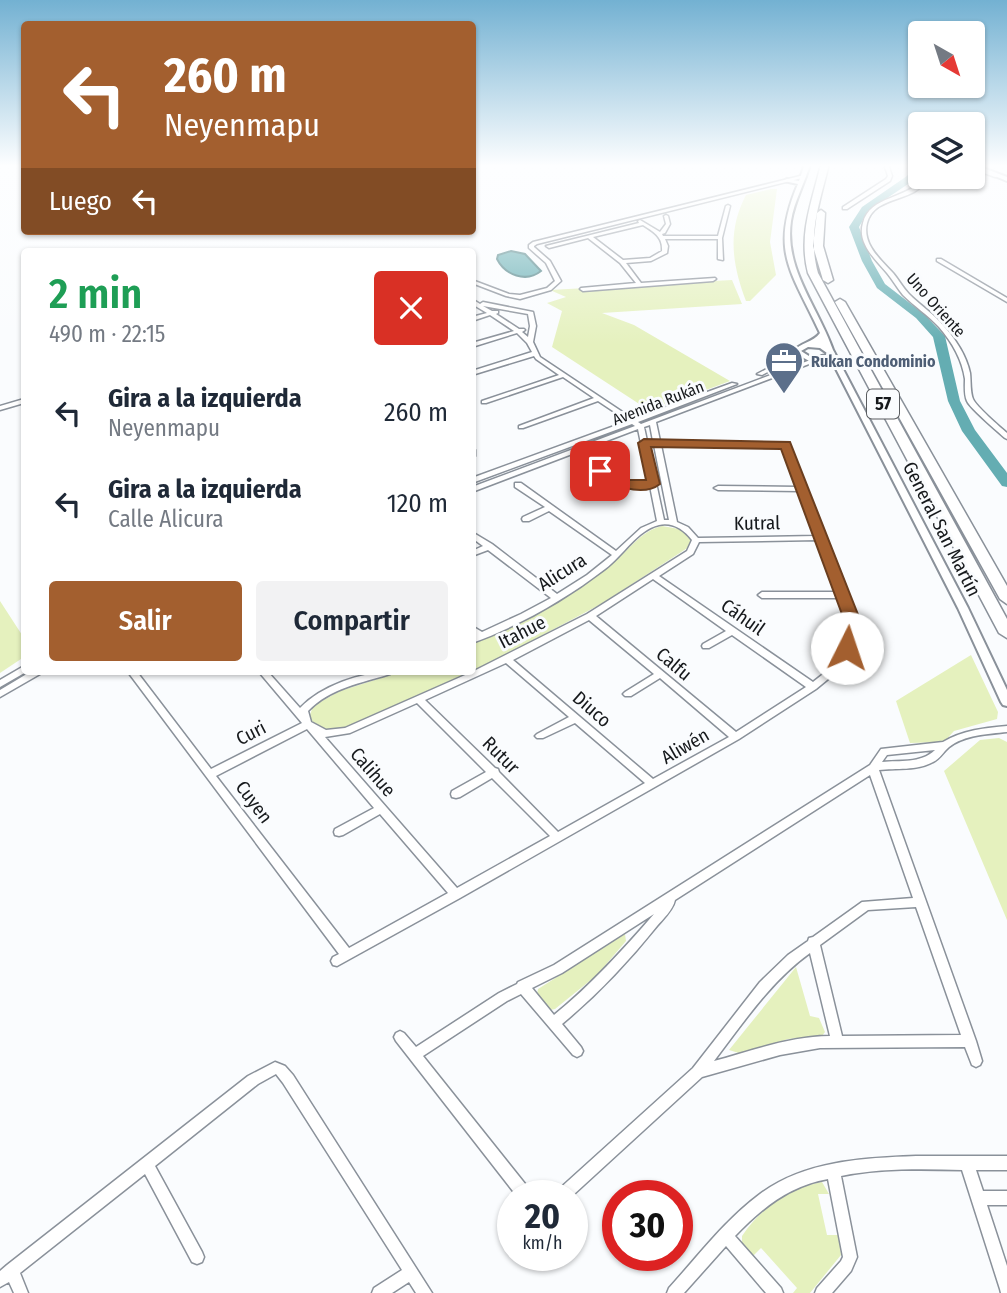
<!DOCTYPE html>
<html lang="es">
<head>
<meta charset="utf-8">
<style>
  body { margin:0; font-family:"Fira Sans Condensed",sans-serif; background:#f2f2f3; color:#1f2937; height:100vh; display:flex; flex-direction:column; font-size:26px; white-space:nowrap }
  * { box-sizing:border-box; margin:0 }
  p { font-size:23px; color:#747a83 }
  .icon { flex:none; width:38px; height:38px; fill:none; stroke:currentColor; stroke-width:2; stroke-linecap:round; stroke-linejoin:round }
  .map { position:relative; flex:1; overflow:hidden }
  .details { position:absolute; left:21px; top:248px; width:455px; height:427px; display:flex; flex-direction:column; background:#fff; border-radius:7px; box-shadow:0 2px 5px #0004 }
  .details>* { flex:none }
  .guide { position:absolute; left:21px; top:21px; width:455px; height:214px; border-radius:7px; box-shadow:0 2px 5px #0004; background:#a35f2f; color:#fff; overflow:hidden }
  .needle { width:46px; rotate:141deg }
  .tools { position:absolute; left:908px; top:21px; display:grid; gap:14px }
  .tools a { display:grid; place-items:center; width:77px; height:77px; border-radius:7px; background:#fff; box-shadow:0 2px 5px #0004; font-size:35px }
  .speed { position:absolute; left:497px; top:1180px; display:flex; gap:14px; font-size:35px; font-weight:700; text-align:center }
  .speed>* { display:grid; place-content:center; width:91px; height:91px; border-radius:50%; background:#fff; box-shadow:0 2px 5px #0004; line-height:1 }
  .speed small { font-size:18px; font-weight:400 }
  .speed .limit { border:10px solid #d22; background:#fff; color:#111 }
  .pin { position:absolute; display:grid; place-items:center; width:60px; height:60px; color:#fff; margin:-30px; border-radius:14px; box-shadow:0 4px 10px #0006 }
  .me { position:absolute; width:77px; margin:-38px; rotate:4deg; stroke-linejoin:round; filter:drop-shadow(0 0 5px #0008) }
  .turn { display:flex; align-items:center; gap:24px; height:147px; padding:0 28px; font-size:32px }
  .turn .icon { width:91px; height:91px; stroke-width:2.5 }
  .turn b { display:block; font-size:49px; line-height:60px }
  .then { display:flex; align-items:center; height:66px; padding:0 28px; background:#0003; gap:14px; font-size:26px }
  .round { display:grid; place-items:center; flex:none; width:74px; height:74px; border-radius:7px; background:#f2f2f3 }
  .overview { display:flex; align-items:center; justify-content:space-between; height:119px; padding:0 28px }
  h1 { font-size:42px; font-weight:600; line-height:52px; color:#1e9e55 }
  .action { display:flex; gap:14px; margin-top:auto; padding:14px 28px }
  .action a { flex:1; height:80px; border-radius:7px; background:#a35f2f; color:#fff; font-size:28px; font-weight:600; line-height:80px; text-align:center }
  .action a+a { background:#f2f2f3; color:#1f2937 }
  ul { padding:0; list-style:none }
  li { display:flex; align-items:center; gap:21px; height:91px; padding:0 28px }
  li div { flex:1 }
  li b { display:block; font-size:26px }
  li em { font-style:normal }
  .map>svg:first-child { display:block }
  .green { fill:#e5f1be }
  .water { fill:#64adb2; stroke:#4d8185; stroke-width:2 }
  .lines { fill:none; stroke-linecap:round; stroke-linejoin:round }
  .river { fill:#64adb2; fill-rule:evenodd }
  .minor-casing { stroke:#8a919a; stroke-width:3 }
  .tertiary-casing { stroke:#8a919a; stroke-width:4 }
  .primary-casing { stroke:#8a919a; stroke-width:4 }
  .motorway-casing { stroke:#8a919a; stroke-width:3 }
  .minor { fill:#fff; fill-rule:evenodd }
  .tertiary { fill:#fff; fill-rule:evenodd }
  .primary { fill:#fff; fill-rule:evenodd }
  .motorway { fill:#fff; fill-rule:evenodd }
  .route { fill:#a35f2f; stroke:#6a3e1f; stroke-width:2 }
  .labels { text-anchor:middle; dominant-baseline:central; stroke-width:6; stroke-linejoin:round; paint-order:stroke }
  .far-street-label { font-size:16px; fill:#16191c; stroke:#fafcfe }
  .far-service-label { font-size:16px; font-weight:bold; fill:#4e5e75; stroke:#fafcfe; text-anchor:start }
  .shield { fill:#fafcfe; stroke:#5a5d60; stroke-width:2 }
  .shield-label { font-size:18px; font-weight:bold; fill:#16191c }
  .street-label { font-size:19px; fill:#16191c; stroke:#fafcfe }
</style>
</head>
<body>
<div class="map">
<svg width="1007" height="1293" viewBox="0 0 1007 1293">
  <rect width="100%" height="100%" fill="#fafcfe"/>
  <path class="green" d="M771,189H777L770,242L776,275L750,301H746C732,264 727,231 746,195Z
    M732,280L742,304L602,313L634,325L730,381L650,411L552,347L562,311L547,303L566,297L550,290Z
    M662,526L685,530L692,538V545L603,603L447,686L348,729L320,730L309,718L313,706L340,691L400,672H472L473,644C519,622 563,597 606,568C625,556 639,531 662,526Z
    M0,601L24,638V657L0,673Z
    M971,655L998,712L997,719L954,731L944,742L910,743L896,701Z
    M999,738L1007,742V920L944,771L980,740Z
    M625,934L626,941L597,975L555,1009L550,1010L537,994L538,989Z
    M796,967L810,1016L819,1018L825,1032L822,1036L788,1039L742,1054L729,1050Z
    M822,1182L829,1194H818L827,1235H839L841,1255L810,1293H793L797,1288L761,1248L753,1256L742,1243V1236C760,1209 790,1187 822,1182Z"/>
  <path class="water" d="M511,251L525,254L541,271C526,283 505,275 497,259L498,255Z"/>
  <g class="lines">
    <path class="river" d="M908,164H916L918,172L914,180L868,211L859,227L872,261L885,284L924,314L945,336L960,401L975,430L1007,473V487L1002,486L962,431L948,401L933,337L916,318L877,288L862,261L849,227L862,207L907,176L910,172Z"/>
    <defs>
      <path id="minor" d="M884,164H888L892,176L890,181L847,209H843V207L886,179L888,176Z
        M973,167L999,175V176L995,177L973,169Z
        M804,175L806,177L537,244L534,246V247L550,261L561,281L551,290L520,299L506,296L472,283V280L509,294L520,295L547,288L555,281L546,263L529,248V245L533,242Z
        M925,177H929C925,183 921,188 914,192C898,201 873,201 867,223C862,244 880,259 893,273C899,280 903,288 909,294C919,304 931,312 941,323C954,337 966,354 970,373C971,381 970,392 973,399C976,406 1000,427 1007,433V439L1005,438C998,432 969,407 967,401C964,395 965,385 965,379C962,359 952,342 939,327C928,315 914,306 903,295C897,288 893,280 887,273C875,259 857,243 863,223C870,195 907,200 925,177Z
        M728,205L730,206L722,238L723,260L718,259V239H665L668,246L667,253L651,261L626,263L641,283L715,278L716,279L713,281L583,291L580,289L581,288L636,283L620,263L588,238L549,248L546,246L639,223L638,221L640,220L660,232L666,224L664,216L666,215L668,216L670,224L665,233L662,234L663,236H718L726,206ZM643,225C654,232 663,237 662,251L650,258L623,260L593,237Z
        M937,259H941L1007,298V302L937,261Z
        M472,299L480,304L483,302L533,312L536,326L533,342L540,357L633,419L732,383L737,384L638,422L641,424L813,359H817V361L656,422L660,441L788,444L855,617L853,640L847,657L833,675L816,689L739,739L460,898L337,966L333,965L331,961L333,957L339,954L128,672H137L211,769L302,723L259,672H268L300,708C321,686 361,672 391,672L390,674C362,683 330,688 308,711L311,722L326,730L345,728L472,672L587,614L687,551L692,540C684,530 673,522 659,525C637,530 623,556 605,569C566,599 519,626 472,643V636L475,635L472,634V626L482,632L521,614L551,598L488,550L472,556V551L483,546L472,538V532L492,544L557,594L587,575L612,555L549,511L529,521H523L522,519L523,517L545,507L515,487V483H521L616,551L641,528L657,521L650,486H621L596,472L600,470H603L625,482H649L638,429L472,492V487L635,426L632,424L472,483V478L628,421L598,401L523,428H519V426L594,398L563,377L486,403H482V401L559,375L536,359L534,356L472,375V371L532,352L527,343L517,333L472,347V343L514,331L490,315L472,321V317L487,313L472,304ZM483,306L528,314L530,326L528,337L522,332L525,330L524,329H519L496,314L498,313V311H492ZM650,425L653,441H647L644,427ZM648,445H654L669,520H664ZM661,445L783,447L798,487L718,486L714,488L718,490L800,491L816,536L698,538L688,527L677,522ZM818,540L838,592H762L758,595L762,598H840L847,617L845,640L839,656L827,671L813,682L659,576L693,554L699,542ZM653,579L726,631L703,644L702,646L703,648H709L732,635L806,687L736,732L596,616ZM589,620L654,674L625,692L623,694L625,696H631L660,678L729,737L653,779L513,660ZM506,663L569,717L537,734L535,736L537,738H543L575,723L645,783L558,832L499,772L498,769L495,768L425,700ZM417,703L486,772L452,791L451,794L452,797L456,798L460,797L492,778L550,836L457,888L325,737L350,733ZM307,729L374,808L335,829L334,832L335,835L339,836L343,835L380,814L448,893L349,948L216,776Z
        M797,353L802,354L762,375L757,374Z
        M24,399V403L0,410V406Z
        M472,448L475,450V456L472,458Z
        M24,666V672H26L0,687V680Z
        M30,672H41L40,674L0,697V690Z
        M1007,726V732C988,734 964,735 949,747C943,752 940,759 933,762C917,771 896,768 879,770L976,1041L982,1061L980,1065L976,1067L972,1065L965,1047L820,1048L780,1055L702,1077L572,1196L556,1195L558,1190L693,1068L760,982L788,955L808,941L809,938L813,937L862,902L913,898L870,775L675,900C673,910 663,919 657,926C628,962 597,995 562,1024L581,1047L583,1051L581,1055L577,1057L573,1055L521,994L507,1001L423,1056L530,1190L532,1195H516L396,1041L394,1037L396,1033L400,1031L404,1033L416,1047L499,993L517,984L518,982L554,965L870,765L881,749L943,742C963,730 985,728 1007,726ZM935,750C920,764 900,760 882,762L887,755ZM916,907L961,1035L842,1036L820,945L868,910ZM654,914C623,950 591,985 554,1015L532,988L562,973ZM810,953L830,1036C791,1036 751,1051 714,1061C743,1023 770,982 810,953Z
        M275,1062L285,1066L293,1075L432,1293H416L409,1282L392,1293H372L374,1288L402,1270L283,1083L276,1074L258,1084L155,1166L202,1252L204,1257L202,1262L197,1264L192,1262L145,1174L20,1273L28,1293H14L9,1282L0,1287V1271L7,1265L248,1076Z
        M916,1156H1007V1170H976L983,1191H1007V1205H987L1007,1266V1293H1001L1000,1289L962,1170C922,1169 881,1168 841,1176L857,1257L851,1271L832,1293H815L817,1288L841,1261L843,1257L828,1179C789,1186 762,1208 735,1236L781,1288L783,1293H766L726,1246L684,1293H667L669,1288C698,1256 725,1220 760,1194C804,1161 862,1158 916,1156Z"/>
      <path id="tertiary" d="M805,164H810C805,183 794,201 791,221C784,269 818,307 833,350L968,608L1007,690V706L1003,705L1001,702L958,608L831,359L811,362L793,352C800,342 813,343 820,333C792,272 769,252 798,184L784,181L787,179L799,181ZM808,347L820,348L827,353V355L812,358L801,351Z"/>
      <path id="primary" d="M973,164L1007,177V181L973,167Z"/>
      <path id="motorway" d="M821,164H829C820,202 807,234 818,273L1007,619V638L999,633L808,273C798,234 812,202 821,164Z
        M821,210L825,213L823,246L833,280L828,283L823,280L813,246L817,213Z
        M840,299L845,302L1007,586V604L1000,599L835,302Z"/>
    </defs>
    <use href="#minor" class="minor-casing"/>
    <use href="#tertiary" class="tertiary-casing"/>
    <use href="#primary" class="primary-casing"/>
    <use href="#motorway" class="motorway-casing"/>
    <use href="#minor" class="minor"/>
    <use href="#tertiary" class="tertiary"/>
    <use href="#primary" class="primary"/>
    <use href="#motorway" class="motorway"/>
  </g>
  <linearGradient id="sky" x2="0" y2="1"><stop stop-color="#73b1d2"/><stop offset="0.48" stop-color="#fdfeff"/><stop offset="1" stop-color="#fdfeff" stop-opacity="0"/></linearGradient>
  <rect width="1007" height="345" fill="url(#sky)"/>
  <path class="route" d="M644,439L790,442L859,617L853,652H841L839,648L843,617L781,449L651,447L660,484C642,498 608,485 593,471L600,468L627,480H646L638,443Z"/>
  <defs>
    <symbol id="office-pin" viewBox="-11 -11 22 30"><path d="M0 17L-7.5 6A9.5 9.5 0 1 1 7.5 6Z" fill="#5c6f8a" stroke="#fafcfe"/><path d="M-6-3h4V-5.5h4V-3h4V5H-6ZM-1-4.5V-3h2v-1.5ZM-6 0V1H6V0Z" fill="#fff"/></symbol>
  </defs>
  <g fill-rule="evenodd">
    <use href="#office-pin" x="762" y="339" width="44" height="60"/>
  </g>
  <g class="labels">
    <g class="far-street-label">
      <text transform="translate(936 305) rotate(48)">Uno Oriente</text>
      <text transform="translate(658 403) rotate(-21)">Avenida Rukán</text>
    </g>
    <g class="far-service-label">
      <text x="811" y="361">Rukan Condominio</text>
    </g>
    <rect class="shield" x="867" y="389.5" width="32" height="29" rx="5"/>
    <g class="shield-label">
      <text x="883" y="404">57</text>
    </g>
    <g class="street-label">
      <text transform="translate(757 523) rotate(-1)">Kutral</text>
      <text transform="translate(942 529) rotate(63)">General San Martín</text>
      <text transform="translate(562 572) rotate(-32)">Alicura</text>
      <text transform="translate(743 617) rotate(35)">Cáhuil</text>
      <text transform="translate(522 632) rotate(-27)">Itahue</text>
      <text transform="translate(674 664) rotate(40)">Calfu</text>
      <text transform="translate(592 709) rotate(41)">Diuco</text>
      <text transform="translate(251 733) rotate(-27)">Curi</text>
      <text transform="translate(685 746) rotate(-30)">Aliwén</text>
      <text transform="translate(501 755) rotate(45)">Rutur</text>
      <text transform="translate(373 772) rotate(49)">Calihue</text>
      <text transform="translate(254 802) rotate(53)">Cuyen</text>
    </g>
  </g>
</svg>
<div class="tools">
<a><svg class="needle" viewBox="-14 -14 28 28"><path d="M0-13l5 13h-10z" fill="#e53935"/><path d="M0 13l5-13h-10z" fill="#747a83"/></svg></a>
<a><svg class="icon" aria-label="layers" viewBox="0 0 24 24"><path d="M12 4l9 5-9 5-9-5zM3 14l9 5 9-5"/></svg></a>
</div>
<div class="speed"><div>20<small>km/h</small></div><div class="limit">30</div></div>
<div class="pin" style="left:600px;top:471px;background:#d93025"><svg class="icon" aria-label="arrive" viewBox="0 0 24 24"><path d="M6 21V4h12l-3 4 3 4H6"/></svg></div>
<svg class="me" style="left:847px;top:648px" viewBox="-20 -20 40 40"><circle r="19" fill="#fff"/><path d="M0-13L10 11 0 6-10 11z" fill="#a35f2f"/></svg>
<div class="guide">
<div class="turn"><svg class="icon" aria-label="left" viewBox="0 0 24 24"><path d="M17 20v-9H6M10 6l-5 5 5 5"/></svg><div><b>260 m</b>Neyenmapu</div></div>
<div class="then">Luego<svg class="icon" aria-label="left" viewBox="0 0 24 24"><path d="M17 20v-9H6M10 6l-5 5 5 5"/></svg></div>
</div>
<section class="details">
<div class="overview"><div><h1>2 min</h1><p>490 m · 22:15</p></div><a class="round" style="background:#d93025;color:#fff"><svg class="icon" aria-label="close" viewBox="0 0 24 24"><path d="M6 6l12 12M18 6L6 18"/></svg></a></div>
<ul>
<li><svg class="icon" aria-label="left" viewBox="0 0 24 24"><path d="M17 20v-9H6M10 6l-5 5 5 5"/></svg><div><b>Gira a la izquierda</b><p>Neyenmapu</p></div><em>260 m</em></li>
<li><svg class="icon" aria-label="left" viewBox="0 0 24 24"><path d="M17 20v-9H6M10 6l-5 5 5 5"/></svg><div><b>Gira a la izquierda</b><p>Calle Alicura</p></div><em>120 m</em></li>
</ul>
<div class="action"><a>Salir</a><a>Compartir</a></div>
</section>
</div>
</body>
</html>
